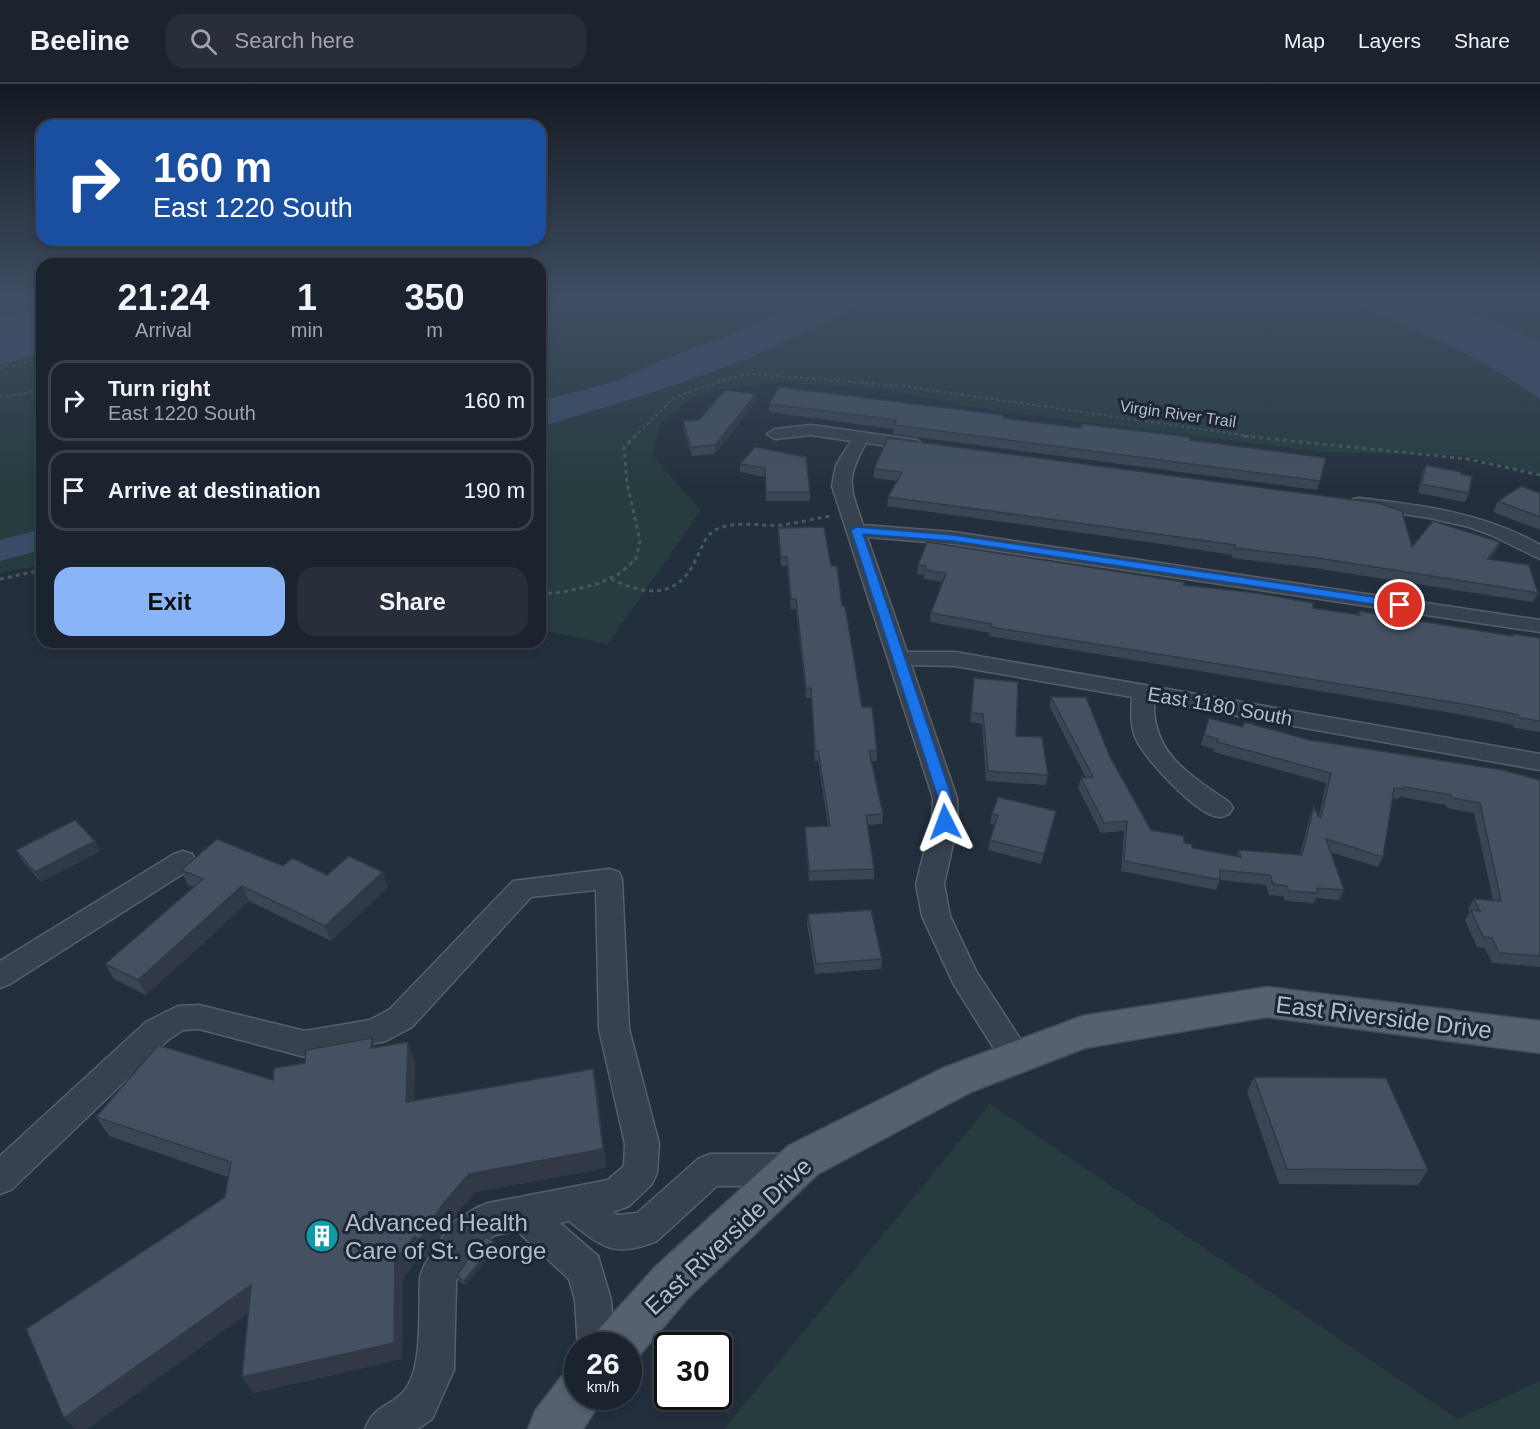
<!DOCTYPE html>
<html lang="en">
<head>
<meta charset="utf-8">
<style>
  body { margin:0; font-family:Arial,sans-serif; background:#282f3a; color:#f1f3f6; height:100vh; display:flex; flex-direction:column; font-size:22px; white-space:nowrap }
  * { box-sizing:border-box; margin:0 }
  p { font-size:20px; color:#a0a4aa }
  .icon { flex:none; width:33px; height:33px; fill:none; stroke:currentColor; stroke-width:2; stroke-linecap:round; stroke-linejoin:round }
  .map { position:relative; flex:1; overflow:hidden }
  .drawer { position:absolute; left:36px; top:174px; width:510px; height:390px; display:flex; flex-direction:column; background:#1b232e; border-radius:18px; box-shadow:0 3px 9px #0003,0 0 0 2px #39404a }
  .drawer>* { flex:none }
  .top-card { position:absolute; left:36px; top:36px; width:510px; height:126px; border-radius:18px; box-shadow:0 3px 9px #0003,0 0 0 2px #39404a; background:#1a4fa0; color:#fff; overflow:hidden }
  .speed { position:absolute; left:564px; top:1248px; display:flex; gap:12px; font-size:30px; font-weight:700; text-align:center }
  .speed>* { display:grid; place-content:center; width:78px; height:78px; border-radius:50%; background:#1b232e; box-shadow:0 3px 9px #0003,0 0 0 2px #39404a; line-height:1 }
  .speed small { font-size:15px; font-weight:400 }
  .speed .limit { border:3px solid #111; border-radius:9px; background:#fff; color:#111 }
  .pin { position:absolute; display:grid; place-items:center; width:51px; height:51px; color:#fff; margin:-26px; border:3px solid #fff; border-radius:50%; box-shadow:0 2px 6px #0007 }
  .me { position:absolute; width:66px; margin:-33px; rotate:357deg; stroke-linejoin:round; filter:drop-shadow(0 0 4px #0008) }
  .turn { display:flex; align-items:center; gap:21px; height:126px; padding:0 18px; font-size:27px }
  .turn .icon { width:78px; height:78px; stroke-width:2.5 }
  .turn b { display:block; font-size:42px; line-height:51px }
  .eta { display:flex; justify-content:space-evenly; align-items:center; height:102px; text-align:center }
  .eta b { font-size:36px; font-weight:600; line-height:42px }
  .cta { display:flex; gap:12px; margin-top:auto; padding:12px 18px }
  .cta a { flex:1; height:69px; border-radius:18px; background:#8ab4f8; color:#111; font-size:24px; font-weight:600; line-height:69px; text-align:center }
  .cta a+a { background:#282f3a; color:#f1f3f6 }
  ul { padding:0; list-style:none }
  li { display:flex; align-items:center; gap:18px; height:81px; margin:0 12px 9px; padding:0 6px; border:3px solid #39404a; border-radius:18px }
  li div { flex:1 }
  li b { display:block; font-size:22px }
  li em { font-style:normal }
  header { display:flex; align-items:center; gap:36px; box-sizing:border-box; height:84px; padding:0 30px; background:#1b232e; border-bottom:2px solid #39404a }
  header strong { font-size:28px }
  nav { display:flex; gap:33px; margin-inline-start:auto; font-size:21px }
  .search { width:420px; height:54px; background:#282f3a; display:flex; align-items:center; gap:15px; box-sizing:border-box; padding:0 21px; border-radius:18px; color:#a0a4aa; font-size:22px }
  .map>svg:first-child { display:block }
  .green { fill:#263c3f }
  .water { fill:#394c67 }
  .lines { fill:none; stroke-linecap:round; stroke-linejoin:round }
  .minor-casing { stroke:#565f6c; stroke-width:3 }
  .major-casing { stroke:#414a57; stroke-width:3 }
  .path-far1 { stroke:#44595c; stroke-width:2; stroke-dasharray:3 3; stroke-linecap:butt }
  .path { stroke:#44595c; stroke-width:3; stroke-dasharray:4 4; stroke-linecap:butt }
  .minor { fill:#38414e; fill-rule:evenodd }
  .major { fill:#56606e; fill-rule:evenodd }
  .wall { fill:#3b4654 }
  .shaded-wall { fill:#303945 }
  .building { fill:#455162; stroke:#303945; stroke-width:1.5 }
  .route { fill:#1a73e8; stroke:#114b97; stroke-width:1.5 }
  .labels { text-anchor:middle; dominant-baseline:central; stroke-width:6; stroke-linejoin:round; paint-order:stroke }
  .far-street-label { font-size:16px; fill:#b4bcc9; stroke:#1d2633 }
  .street-label { font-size:20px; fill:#b4bcc9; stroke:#1d2633 }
  .near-street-label { font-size:24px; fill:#b4bcc9; stroke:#1d2633 }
  .near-poi-label { font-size:24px; fill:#b4bcc9; stroke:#1d2633; text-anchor:start }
</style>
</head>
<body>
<header>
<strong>Beeline</strong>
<div class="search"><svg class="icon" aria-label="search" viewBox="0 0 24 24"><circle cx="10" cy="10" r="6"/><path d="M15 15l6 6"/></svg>Search here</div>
<nav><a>Map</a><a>Layers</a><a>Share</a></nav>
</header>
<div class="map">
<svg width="1540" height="1345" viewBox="0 0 1540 1345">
  <rect width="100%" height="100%" fill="#242f3e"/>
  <path class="green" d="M0,215H42V445L0,456Z
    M583,215H808L742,246L654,279L617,297L540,317V223Z
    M873,215H1342C1362,221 1379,230 1398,238C1451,263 1493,280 1540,317V390L1459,371L1323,368L989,326L887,306L773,298L698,310L660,339L653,372L701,426L608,560L540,546V343L649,310L748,275Z
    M1429,215H1504L1540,224V256L1502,240Z
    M42,466V481L0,489V477Z
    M990,1020L1458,1335L1540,1297V1345H724Z"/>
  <path class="water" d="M808,215H873L748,275L649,310L540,343V317L617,297L654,279L742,246Z
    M1342,215H1429L1502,240L1540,256V316C1493,280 1451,263 1398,238C1379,230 1362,221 1342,215Z
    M42,220V270L0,281V231L27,228Z
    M42,445V466L0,477V456Z"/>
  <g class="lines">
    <defs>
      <path id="minor" d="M811,341L917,356L925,361L917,366L866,359C845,396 850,402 863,441L953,448L1540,536V548L953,460L867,453L907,568H955L1540,670V686L1154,617C1152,670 1190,691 1229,718L1233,724L1229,730C1226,731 1223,733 1220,733C1198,733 1144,674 1136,655C1130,641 1131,628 1132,613L955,582L911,581L957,714L958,738L944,800L950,832L976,887L1032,973L1027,982L1016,986L1005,982L954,901L922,832L916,800L932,738L933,714L832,402L836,381L851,357L811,351L775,355L767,350L775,345Z
        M1359,414C1421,421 1485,429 1540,461V475L1491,451L1469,443L1430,434L1353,423L1350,419L1353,415Z
        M183,767L192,770L196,777L192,784L10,900L0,904V877L174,770Z
        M609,785L619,788L622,795L629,945L659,1060L657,1089L652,1100L629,1122L613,1128L617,1131L637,1129L698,1075L710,1070H793L805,1075L810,1086L805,1097L793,1102H717L657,1157C614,1174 603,1164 569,1137L560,1139L598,1172L611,1216L614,1262H578V1266L575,1216L569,1195L517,1147L495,1151L478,1163L456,1197L454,1286L432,1335L418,1345H365C375,1320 389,1324 404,1307C424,1284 418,1223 420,1193L425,1180L452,1139L476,1124L488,1119L608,1096L624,1082L625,1060L599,945L596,806L531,813L412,943L386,957L305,973L199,945L183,946L168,956L12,1105L0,1110V1072L146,938L178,922L199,921L305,947L370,936L390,925L513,797Z"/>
      <path id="major" d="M1267,903L1540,937V969L1267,933L1085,964L971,1008L818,1090L688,1214L633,1279L628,1281V1262H592L599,1245L656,1182L788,1062L943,984L1082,932Z
        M578,1286V1312H601L595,1327L583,1345H528L535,1327L561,1293Z"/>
    </defs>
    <use href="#minor" class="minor-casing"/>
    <use href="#major" class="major-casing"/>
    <path class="path-far1" d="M1518,215L1540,221
      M540,220L569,215
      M0,227L36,215
      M0,284L42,275
      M0,313L42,306
      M634,353L675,313L731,294L752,290L902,302L1255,353"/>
    <path class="path" d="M1243,352L1468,375L1540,391
      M0,495L42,486
      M611,495C646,512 678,515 696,475C702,464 705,451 717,445C737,436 761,443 782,441C799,439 815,434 832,432
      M540,510L564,508L597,500L619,490L636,475L640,457L627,399L624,363L635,352"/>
    <use href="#minor" class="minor"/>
    <use href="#major" class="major"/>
  </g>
  <path class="wall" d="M756,310V318L715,370L692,372L684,346L683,337L699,336Z
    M769,320L1003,334L1081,344L1190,356L1320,397L1317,406L893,350L894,345L769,328Z
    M888,354L1412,463L1500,458L1496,468L1490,475L1538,509L1533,518L1314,484L1232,474V471L1155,459L887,422L888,413L897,397L874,394V385Z
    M755,363L810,408V417H766L765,393L740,388V380Z
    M1426,381L1461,390L1469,409L1465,418L1418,409L1422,389Z
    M1540,409V446L1493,428L1498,417Z
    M778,444L831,482L842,522L862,623L877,667V677H871L883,730L882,740L868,741L874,785V795L809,797L805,753V743L828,742L818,677H815L811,614H806L796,525H791L787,482H781L778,453Z
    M918,481L1184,501L1358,531L1359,527L1511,552L1512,550L1540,554V648L1514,644L1513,641L1464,631L989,552L990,549L930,538L931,529L943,498L924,495V491L917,490Z
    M974,594L1016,652L1048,691L1046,701L986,697L982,640L970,638Z
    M1051,613L1110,673L1151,746L1184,759L1192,764L1237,772L1239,766L1300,771L1310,732L1314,722L1318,732H1319L1326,699L1214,668V665L1201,661L1209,634L1242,643L1310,656L1540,696V883L1492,879L1485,864L1477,863L1465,836L1470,828L1468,825L1474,815L1493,816L1474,729L1447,724L1446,721L1400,713L1398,715L1393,714L1383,773L1378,783L1330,768L1344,806L1339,816L1316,814L1314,819L1285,817L1283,812L1269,811L1266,801L1220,796L1216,806L1121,787L1124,747L1101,749L1078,704L1081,694H1086L1050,623Z
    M992,730L1054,737L1041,780L988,766L990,756L995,741L990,740Z
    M95,757L100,767L41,798L22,776L16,766Z
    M283,782L388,803L331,857L249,817L146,911L114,895L105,880L194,803L188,801L181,786Z
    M808,830L882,875L881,885L815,890L807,840Z
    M372,954L375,964L415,977L414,1017L597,1004L606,1084L475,1108L450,1138L427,1174L422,1170L403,1194L402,1275L254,1309L242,1293L248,1229L87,1345H76L64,1334L225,1113L228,1093L109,1052L96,1033L273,996L305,979Z
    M1254,993L1428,1086L1418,1101L1279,1100L1247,1008Z
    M497,1163L465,1201L459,1197L457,1192Z"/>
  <path class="shaded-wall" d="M756,310V318L715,370V361Z
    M1500,458L1496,468L1483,485L1488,475Z
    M95,757L100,767L41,798L35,788Z
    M383,788L388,803L331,857L325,842Z
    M242,802L249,817L146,911L138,896Z
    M372,954L379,974L371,964Z
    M408,958L415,977L413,1037L406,1018Z
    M593,985L597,1004L606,1084L475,1108L450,1138L427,1174L419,1156L443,1120L469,1090Z
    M415,1152L422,1170L403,1194L402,1275L254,1309L242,1293Z
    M495,1159L497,1163L465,1201L464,1197Z
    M251,1201L262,1219L87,1345H76L64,1334Z"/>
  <path class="building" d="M779,303L1003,331V334L1081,344L1082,340L1190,353V356L1326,374L1320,397L894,341L896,336L769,320Z
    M725,306L756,310L715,361L691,363L683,337L699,336Z
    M888,354L1378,419L1402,427L1412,463L1433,437L1500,458L1488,475L1529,481L1538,509L1318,474L1235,464V461L1157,450L888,413L902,388L874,385Z
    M755,363L806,373L810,408H766L765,384L740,380Z
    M1426,381L1461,388V390L1472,392L1469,409L1421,400Z
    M1521,402L1540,409V433L1498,417Z
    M824,443L831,482H837L842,522H845L862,623H872L877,667H869L883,730L866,731L874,785L809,787L805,743L830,742L818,667H815L811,604L806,605L796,515H791L787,473H781L778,444Z
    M927,458L1184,498V501L1257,509L1313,519V524L1360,531L1359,527L1513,552L1512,550L1540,554V637L1519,634L1518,631L1469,621L991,543L992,540L931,529L946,489L925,486L926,482L918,481Z
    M974,594L1018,598L1016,652L1042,653L1048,691L988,687L983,630L971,629Z
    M1051,613H1086L1110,673L1151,746L1184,752V759L1192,760V764L1241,773L1239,766L1302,771L1314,722L1318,732L1321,733L1331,689L1217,658L1218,655L1204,651L1209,634L1243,643L1244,638L1310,656L1503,686L1540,696V872L1499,869L1492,854L1483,853L1471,826L1480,827L1474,815L1501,817L1480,719L1452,714L1451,711L1403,703V705L1394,704L1383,773L1326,755L1344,806L1317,804L1318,809L1289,807L1287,802L1273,800L1270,791L1220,786V796L1124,777L1127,737L1104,739L1081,694L1093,693Z
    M998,713L1056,727L1044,770L990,756L998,731L992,730Z
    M75,736L95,757L35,788L16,766Z
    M217,755L283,782L292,774L327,791L349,772L383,788L325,842L242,802L138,896L105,880L203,795L181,786Z
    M871,826L882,875L816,880L808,830Z
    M372,954L371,964L408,958L406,1018L593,985L603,1065L469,1090L443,1120L419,1156L415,1152L395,1176L394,1259L242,1293L251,1201L64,1334L26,1245L225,1113L231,1078L96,1033L158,961L273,996L274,984L305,979L306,966Z
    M1254,993L1386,994L1428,1086L1287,1085Z
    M487,1153L495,1159L464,1197L457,1192L478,1160Z"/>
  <linearGradient id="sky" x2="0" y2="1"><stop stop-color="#141a22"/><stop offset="0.53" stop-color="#3f4d63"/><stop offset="1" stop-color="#3f4d63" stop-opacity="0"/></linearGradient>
  <rect width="1540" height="404" fill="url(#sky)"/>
  <path class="route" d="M856,443L953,451L1400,517L1406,521L1400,524L953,457L863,450L952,714V738L945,743L937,738L938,714L851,446Z"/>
  <defs>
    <symbol id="building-disc" viewBox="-11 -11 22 22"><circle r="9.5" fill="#0f9aa8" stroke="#1d2633"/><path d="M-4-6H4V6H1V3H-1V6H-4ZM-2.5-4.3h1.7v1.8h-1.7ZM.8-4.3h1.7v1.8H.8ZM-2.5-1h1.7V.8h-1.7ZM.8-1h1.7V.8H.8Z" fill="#fff"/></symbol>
  </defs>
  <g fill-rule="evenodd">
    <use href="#building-disc" x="303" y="1133" width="38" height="38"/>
  </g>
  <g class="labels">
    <g class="far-street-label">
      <text transform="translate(1178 330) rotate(8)">Virgin River Trail</text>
    </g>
    <g class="street-label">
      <text transform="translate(1220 622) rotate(10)">East 1180 South</text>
    </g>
    <g class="near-street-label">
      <text transform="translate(1384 933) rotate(7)">East Riverside Drive</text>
      <text transform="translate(728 1152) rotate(-43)">East Riverside Drive</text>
    </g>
    <g class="near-poi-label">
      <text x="345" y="1138">Advanced Health<tspan x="345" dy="28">Care of St. George</tspan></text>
    </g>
  </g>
</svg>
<div class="speed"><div>26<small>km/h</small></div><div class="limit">30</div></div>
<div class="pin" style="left:1400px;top:521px;background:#d93025"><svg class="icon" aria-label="arrive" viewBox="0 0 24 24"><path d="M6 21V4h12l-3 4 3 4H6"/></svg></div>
<svg class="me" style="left:945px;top:738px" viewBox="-20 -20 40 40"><path d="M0-17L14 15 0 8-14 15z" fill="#1a73e8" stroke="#fff" stroke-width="4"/></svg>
<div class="top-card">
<div class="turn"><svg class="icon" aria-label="right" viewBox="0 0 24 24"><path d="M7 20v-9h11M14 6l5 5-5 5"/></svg><div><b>160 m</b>East 1220 South</div></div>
</div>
<section class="drawer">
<div class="eta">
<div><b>21:24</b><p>Arrival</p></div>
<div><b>1</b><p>min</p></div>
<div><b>350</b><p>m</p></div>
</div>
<ul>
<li><svg class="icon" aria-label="right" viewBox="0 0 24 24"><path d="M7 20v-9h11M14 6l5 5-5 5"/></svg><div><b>Turn right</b><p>East 1220 South</p></div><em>160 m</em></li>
<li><svg class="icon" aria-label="arrive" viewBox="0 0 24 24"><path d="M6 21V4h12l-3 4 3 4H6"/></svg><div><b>Arrive at destination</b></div><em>190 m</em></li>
</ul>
<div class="cta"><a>Exit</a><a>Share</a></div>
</section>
</div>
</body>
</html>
